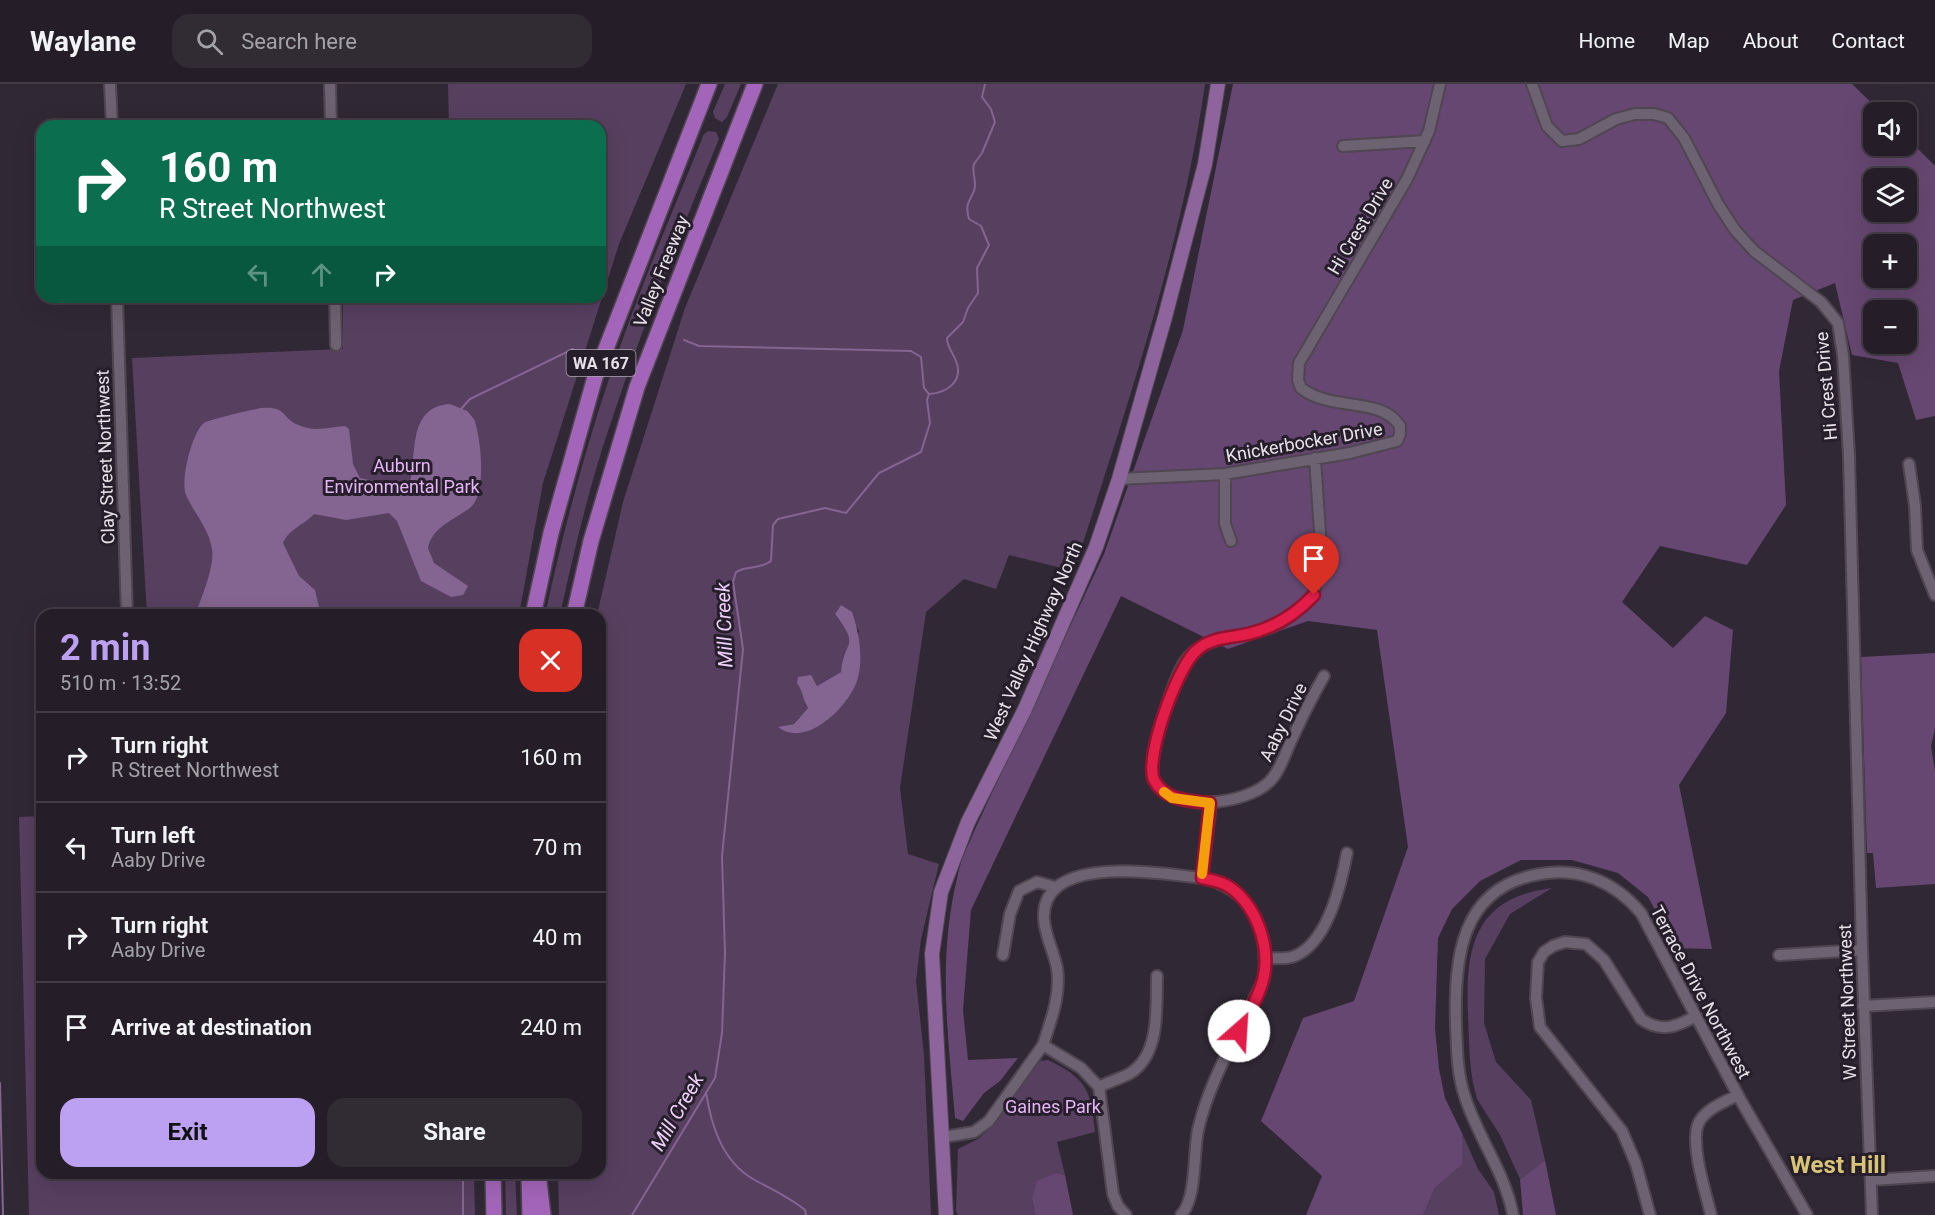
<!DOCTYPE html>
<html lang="en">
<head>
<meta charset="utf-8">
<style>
  body { margin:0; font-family:Roboto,sans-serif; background:#312b34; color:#f1f3f6; height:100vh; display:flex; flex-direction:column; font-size:22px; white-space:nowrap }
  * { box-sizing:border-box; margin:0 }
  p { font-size:20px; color:#a3a2a8 }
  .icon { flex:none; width:33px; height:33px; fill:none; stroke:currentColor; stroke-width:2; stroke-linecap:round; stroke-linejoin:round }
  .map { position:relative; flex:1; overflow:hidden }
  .drawer { position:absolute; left:36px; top:525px; width:570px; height:570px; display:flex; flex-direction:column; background:#251e28; border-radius:18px; box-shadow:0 6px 24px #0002,0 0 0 2px #423c45 }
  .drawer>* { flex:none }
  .guide { position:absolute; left:36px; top:36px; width:570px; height:183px; border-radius:18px; box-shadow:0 6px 24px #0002,0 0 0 2px #423c45; background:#0b6e4f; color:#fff; overflow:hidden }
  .tools { position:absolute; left:1863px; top:18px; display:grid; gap:12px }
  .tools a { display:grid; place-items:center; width:54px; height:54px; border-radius:12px; background:#251e28; box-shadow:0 6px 24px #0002,0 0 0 2px #423c45; font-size:30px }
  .pin { position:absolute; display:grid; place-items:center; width:51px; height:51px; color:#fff; margin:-62px -26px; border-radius:50% 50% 50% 0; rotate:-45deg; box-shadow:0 0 6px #0007 }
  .pin .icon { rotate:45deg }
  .me { position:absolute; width:66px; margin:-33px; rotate:26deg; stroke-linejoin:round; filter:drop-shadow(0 0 4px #0008) }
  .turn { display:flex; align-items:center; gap:21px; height:126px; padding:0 24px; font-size:27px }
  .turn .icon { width:78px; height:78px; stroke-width:2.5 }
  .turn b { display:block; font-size:42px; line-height:51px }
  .lanes { display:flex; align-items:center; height:57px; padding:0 24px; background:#0003; justify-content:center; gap:30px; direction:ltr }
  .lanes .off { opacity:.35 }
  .round { display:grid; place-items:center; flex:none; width:63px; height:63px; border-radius:18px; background:#312b34 }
  .summary { display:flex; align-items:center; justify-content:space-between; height:102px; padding:0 24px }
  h1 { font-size:36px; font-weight:700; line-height:45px; color:#bca0f2 }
  .primary-button { display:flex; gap:12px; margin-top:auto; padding:12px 24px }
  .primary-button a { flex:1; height:69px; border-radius:18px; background:#bca0f2; color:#111; font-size:24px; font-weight:700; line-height:69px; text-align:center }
  .primary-button a+a { background:#312b34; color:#f1f3f6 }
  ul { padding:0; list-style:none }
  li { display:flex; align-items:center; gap:18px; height:90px; padding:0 24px; border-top:2px solid #423c45 }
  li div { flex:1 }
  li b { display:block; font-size:22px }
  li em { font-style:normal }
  header { display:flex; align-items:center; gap:36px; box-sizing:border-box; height:84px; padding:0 30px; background:#251e28; border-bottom:2px solid #423c45 }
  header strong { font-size:28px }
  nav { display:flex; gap:33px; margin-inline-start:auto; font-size:21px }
  .search { width:420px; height:54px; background:#312b34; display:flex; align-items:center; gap:15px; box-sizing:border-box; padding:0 21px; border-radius:18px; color:#a3a2a8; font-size:22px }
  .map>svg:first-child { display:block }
  .green { fill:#573f60; fill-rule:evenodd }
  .forest { fill:#664771; fill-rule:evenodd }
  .water { fill:#846490 }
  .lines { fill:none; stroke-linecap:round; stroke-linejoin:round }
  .stream { stroke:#846490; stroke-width:2 }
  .minor-casing { stroke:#4f4651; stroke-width:14 }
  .major-casing { stroke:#4f4651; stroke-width:16 }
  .highway-casing { stroke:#4f4651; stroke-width:18 }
  .minor { stroke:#6d6271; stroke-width:10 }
  .major { stroke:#8d649c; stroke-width:14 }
  .highway { stroke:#a365b9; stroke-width:15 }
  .route-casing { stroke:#92132f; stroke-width:15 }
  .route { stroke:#e11d48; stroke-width:10 }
  .slow { stroke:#f59e0b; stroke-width:10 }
  .labels { text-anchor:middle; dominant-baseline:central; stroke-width:6; stroke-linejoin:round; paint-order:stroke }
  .shield { fill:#271e2b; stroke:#ada6b0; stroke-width:1.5 }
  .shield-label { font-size:16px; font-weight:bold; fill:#e7e1e9 }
  .street-label { font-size:18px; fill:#e7e1e9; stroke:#271e2b }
  .park-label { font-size:18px; fill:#e6b5f8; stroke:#271e2b }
  .water-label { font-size:20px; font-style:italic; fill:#edd0f9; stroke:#271e2b }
  .district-label { font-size:24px; font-weight:bold; fill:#d7c477; stroke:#271e2b }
</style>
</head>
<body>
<header>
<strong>Waylane</strong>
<div class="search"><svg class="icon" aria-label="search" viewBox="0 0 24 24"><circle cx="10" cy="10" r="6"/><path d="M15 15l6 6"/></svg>Search here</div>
<nav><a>Home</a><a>Map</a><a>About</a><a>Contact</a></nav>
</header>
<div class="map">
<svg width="1935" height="1131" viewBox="0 0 1935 1131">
  <rect width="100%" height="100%" fill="#312835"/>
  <path class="green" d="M448,0H686L619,160L543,399L519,531H147L132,274L343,265V213H600V42H449Z
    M725,0H741L727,33L722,38L715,34L713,28Z
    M778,0H1205C1181,167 1125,327 1074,487L1009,471L996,505L964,495L926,528L900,704L908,770L939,780L921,855L916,897L924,971L931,1131H559L558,1089H600V531H597L623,418L685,224ZM841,521L859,547L826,638L779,643L794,640L808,624L805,620V610L797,599L817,602L841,588C844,554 861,565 835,530Z
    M708,47L716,48L719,55C680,149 642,244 610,341C589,403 574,467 560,531H545C563,449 584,368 611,289C638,208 672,129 704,50Z
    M42,732V1089H474L475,1131H29L19,733Z
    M1552,804L1510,830L1485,875L1484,939L1496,978L1531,1016L1545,1076L1520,1095L1500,1051L1477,1015L1473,999C1469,976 1469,953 1468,930C1465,862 1475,814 1552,804Z
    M1048,976C1087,995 1091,1006 1095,1048L1057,1058L1065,1091L1056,1089L1032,1114L1035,1131H958L956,1127L958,1065L978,1055L994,1041L1040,977Z
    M1462,1049L1478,1085L1494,1108L1499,1131H1423L1435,1104L1462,1081Z
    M505,1089H515L517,1131H506Z"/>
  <path class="forest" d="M1233,0H1852L1881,28H1874V62H1906L1907,54L1935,82V332L1916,336L1898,279L1852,271L1835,199L1793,216L1779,287L1786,421L1747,481L1660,462L1622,518L1673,564L1705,532L1733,546L1726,629L1679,701L1712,865L1676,864L1648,813L1618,789L1572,776H1521L1480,797L1452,825L1438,854L1435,944L1439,985L1445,1014L1462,1049V1081L1435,1104L1423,1131H1306L1322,1092L1261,1037L1303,934L1354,917L1408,763L1377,546L1308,537L1228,565L1121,512L971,826L963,926L968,976L1018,974L1000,997L984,1009L963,1037L955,1034C948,949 937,876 958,790C961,774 970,758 976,743L1104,470L1183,246ZM1874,94H1906V128H1874ZM1874,160H1906V194H1874ZM1874,226H1906V260H1874Z
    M1935,569V645L1931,662L1935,687V800L1876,804L1873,769H1867L1861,573Z
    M1545,1076L1556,1131H1523L1520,1095Z
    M1056,1089L1065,1091L1073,1131H1035L1032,1114L1037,1097Z"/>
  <path class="water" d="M450,320L467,327L474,335C481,353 487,409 471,423C457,435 432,442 428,464L434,479L468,502L463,511L451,513L421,497L397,437L389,429L346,436L314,430C304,441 289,445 283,459L299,492L315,506L320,527L330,531H346H195C201,515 215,482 212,465C209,445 194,429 186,411C180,397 192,348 204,339C207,336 255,325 261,324C286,322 281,332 296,340C314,349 328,343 345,342L349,345L353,380L360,394L392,401L408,399L411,394C416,368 409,322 450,320Z
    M841,521L852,528C859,548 864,576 857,597C848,623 806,665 778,643L794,640L808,624C803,617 804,609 797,599L798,593L811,591L817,602L841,588C844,554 861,565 835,530Z"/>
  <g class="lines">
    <path class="stream" d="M684,256L699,262L911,267L921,273L924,304L929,310
      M460,326L470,315L573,265
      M0,999L3,1131
      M706,1008C711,1041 722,1077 753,1095C771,1105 789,1113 805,1126L806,1131
      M463,1089V1131
      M632,1131L715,994L722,949L725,869L722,772L743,565L733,498L736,488C747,481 759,486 771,477L773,441L778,435L825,424L846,429L879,389L921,368L930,339L927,316L929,310C947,309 964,297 956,277C953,268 947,264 947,254L963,238L968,224L978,209L977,184L989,161L981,142L969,135C963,115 975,114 975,101C975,93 972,87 974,80L982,69L995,38L991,25L982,13L985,0"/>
    <defs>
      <path id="minor" d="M110,0L112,42
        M330,0L331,42
        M1532,0L1547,42L1562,57L1579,55L1616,35L1635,30H1654L1668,34L1684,54L1718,120L1735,146L1754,167L1821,218L1838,239L1843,271L1849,372L1862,866L1872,1131
        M1343,62L1425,57
        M117,213L127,531
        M335,213L336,261
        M1315,374L1321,463L1314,511C1302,524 1283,540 1266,545C1237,555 1203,550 1184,579C1173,597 1145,678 1154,696C1171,730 1247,721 1270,697C1280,687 1285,670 1291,657C1301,635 1312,613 1324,592
        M1909,380L1915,422L1917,466L1935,511
        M1225,390V440L1231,457
        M1119,395L1225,390L1350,369L1397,357L1400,350V342C1381,312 1331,328 1301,304L1298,296L1299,279L1407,95L1429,47L1440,0
        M1003,871L1010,830L1019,807L1037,798L1055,803
        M1779,871L1862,866
        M1266,874C1277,874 1289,876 1299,870C1329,853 1341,800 1347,769
        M1863,922L1935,918
        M1099,1003C1108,998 1119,995 1129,990C1161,971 1156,923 1157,892
        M944,1053L974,1048L989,1037L1043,961
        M1871,1096L1935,1092
        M1126,1131L1118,1122L1113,1110L1099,1003L1081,984L1043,961C1051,936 1061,911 1057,884C1054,868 1045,852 1044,835C1040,768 1162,790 1202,794
        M1181,1131C1197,1114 1193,1070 1198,1046C1210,993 1242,944 1264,894C1269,846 1252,805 1202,794L1211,719
        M1513,1131C1505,1088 1478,1054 1465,1013C1457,990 1457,965 1456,941C1454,875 1460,803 1540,790C1580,783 1615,798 1641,829L1740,1015L1807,1131
        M1650,1131L1636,1080L1622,1047L1540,943L1536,914L1538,878L1544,868L1553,862L1565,858L1586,860L1604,876L1641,935C1661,949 1676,943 1696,932
        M1711,1131C1706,1109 1689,1058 1699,1038C1707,1024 1725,1018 1738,1011"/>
      <path id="major" d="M946,1131L932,870L941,808L968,738L1025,625L1096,463L1119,395L1165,233L1205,80L1218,0"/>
      <path id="highway" d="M533,531L551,449L595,293L709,0
        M574,531L591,457L637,303L755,0
        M493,1089L494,1131
        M529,1089L530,1131
        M538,1089L543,1131"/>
    </defs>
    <use href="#minor" class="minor-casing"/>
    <use href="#major" class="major-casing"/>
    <use href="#highway" class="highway-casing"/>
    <use href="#minor" class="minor"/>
    <use href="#major" class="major"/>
    <use href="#highway" class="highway"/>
  </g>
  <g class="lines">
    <defs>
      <path id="route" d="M1239,947C1248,930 1260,911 1264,892C1270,861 1256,820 1228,802C1220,797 1211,796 1202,794L1210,719C1190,717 1165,717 1154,696C1144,674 1178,581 1197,566C1212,553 1230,554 1248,550C1274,544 1296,530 1314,511"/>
    </defs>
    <use href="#route" class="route-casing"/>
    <use href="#route" class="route"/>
    <path class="slow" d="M1164,708L1172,714L1210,719L1202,790"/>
  </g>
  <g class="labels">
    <rect class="shield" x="566.5" y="266" width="69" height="26" rx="4.5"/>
    <g class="shield-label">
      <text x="601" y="279">WA 167</text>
    </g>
    <g class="street-label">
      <text transform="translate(1360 142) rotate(-59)">Hi Crest Drive</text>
      <text transform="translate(661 187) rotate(-68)">Valley Freeway</text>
      <text transform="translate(1826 302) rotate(-95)">Hi Crest Drive</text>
      <text transform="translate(1304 358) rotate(-10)">Knickerbocker Drive</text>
      <text transform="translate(105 373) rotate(-92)">Clay Street Northwest</text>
      <text transform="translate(1033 557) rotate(-66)">West Valley Highway North</text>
      <text transform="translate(1283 638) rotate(-64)">Aaby Drive</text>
      <text transform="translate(1701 908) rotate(62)">Terrace Drive Northwest</text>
      <text transform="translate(1847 918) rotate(-92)">W Street Northwest</text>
    </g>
    <g class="park-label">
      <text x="402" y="381">Auburn<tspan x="402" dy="21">Environmental Park</tspan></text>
      <text x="1053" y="1022">Gaines Park</text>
    </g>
    <g class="water-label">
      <text transform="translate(724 541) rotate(-92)">Mill Creek</text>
      <text transform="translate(677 1028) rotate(-60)">Mill Creek</text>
    </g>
    <g class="district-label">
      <text x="1838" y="1081">West Hill</text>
    </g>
  </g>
</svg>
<div class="tools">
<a><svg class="icon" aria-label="sound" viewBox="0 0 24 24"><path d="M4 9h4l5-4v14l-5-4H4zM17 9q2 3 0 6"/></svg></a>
<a><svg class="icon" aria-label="layers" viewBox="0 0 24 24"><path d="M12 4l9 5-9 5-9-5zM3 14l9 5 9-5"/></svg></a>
<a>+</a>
<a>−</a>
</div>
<div class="pin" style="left:1314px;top:511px;background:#d93025"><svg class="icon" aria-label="arrive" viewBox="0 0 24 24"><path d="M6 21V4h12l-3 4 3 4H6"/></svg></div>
<svg class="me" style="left:1239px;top:947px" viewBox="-20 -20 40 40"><circle r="19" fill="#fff"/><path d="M0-13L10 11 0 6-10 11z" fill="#e11d48"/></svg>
<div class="guide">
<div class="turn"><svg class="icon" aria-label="right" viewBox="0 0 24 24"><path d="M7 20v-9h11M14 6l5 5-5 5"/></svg><div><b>160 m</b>R Street Northwest</div></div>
<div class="lanes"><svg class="icon off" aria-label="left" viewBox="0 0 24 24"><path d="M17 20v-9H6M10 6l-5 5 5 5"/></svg><svg class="icon off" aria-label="ahead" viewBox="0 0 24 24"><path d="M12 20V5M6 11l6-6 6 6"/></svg><svg class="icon" aria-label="right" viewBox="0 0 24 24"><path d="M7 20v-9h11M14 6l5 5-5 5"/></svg></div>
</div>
<section class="drawer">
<div class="summary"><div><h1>2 min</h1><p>510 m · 13:52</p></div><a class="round" style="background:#d93025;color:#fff"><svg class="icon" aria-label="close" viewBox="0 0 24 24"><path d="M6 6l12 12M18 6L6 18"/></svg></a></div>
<ul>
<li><svg class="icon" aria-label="right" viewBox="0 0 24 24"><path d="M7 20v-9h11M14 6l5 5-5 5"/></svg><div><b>Turn right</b><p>R Street Northwest</p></div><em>160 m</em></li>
<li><svg class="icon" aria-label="left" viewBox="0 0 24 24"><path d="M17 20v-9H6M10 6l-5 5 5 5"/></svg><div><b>Turn left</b><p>Aaby Drive</p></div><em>70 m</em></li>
<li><svg class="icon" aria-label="right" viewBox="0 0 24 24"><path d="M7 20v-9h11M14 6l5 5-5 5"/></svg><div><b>Turn right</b><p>Aaby Drive</p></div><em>40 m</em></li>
<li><svg class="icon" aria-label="arrive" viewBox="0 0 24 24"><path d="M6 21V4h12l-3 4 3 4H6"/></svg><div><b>Arrive at destination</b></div><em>240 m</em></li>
</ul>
<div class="primary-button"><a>Exit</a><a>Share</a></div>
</section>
</div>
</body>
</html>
